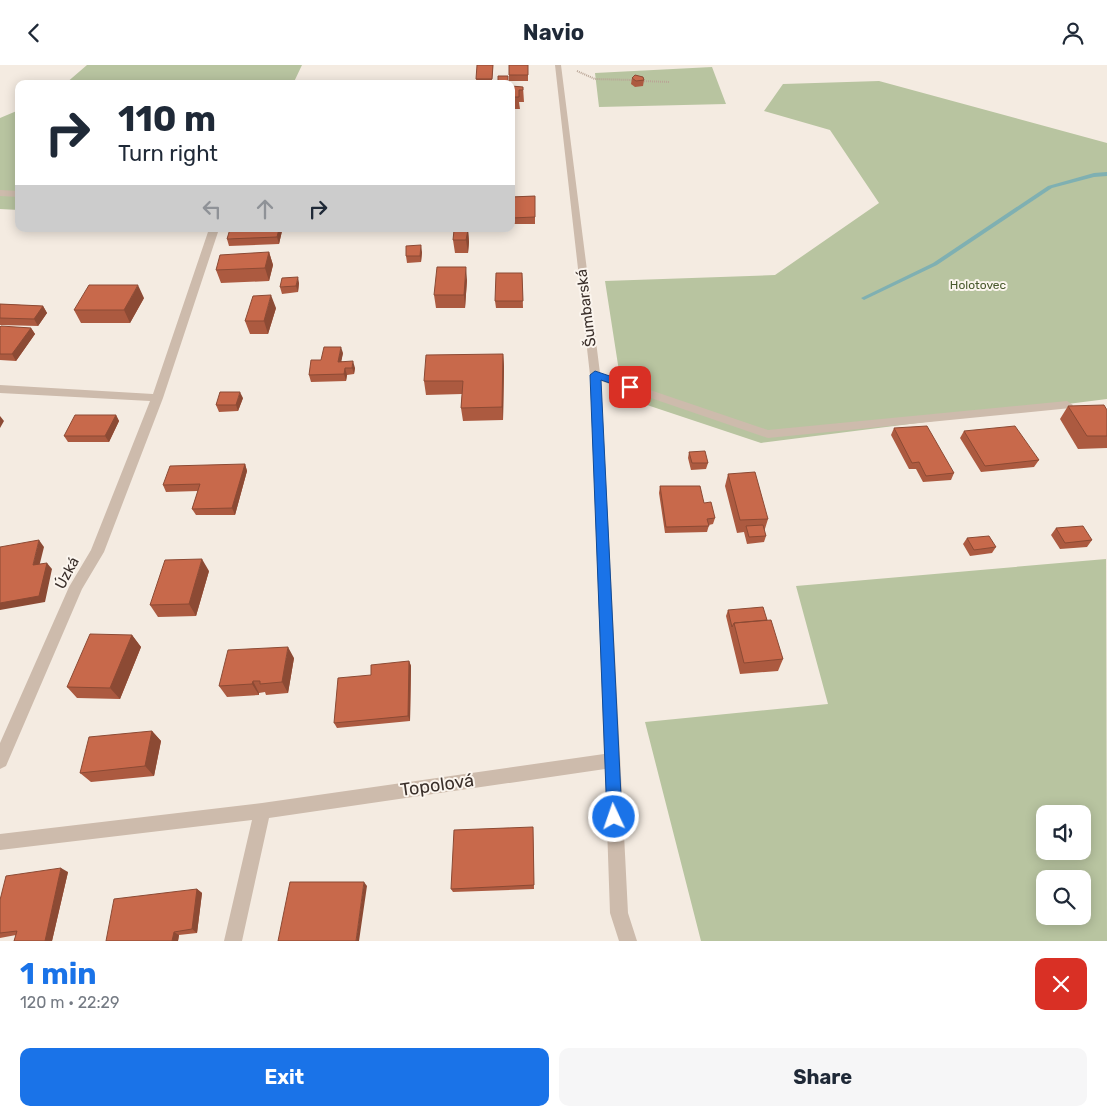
<!DOCTYPE html>
<html lang="en">
<head>
<meta charset="utf-8">
<style>
  body { margin:0; font-family:Rubik,sans-serif; background:#f6f6f7; color:#1f2937; height:100vh; display:flex; flex-direction:column; font-size:19px; white-space:nowrap }
  * { box-sizing:border-box; margin:0 }
  p { font-size:16px; color:#747a83 }
  .icon { flex:none; width:28px; height:28px; fill:none; stroke:currentColor; stroke-width:2; stroke-linecap:round; stroke-linejoin:round }
  .map { position:relative; height:876px; overflow:hidden }
  .sheet { display:flex; flex-direction:column; background:#fff; flex:1 }
  .sheet>* { flex:none }
  .banner { position:absolute; left:15px; top:15px; width:500px; height:152px; border-radius:10px; box-shadow:0 2px 12px #0003; background:#fff; color:#1f2937; overflow:hidden }
  .fabs { position:absolute; left:1036px; top:740px; display:grid; gap:10px }
  .fabs a { display:grid; place-items:center; width:55px; height:55px; border-radius:10px; background:#fff; box-shadow:0 2px 12px #0003; font-size:25px }
  .pin { position:absolute; display:grid; place-items:center; width:42px; height:42px; color:#fff; margin:-21px; border-radius:10px; box-shadow:0 2px 8px #0006 }
  .me { position:absolute; width:55px; margin:-28px; rotate:357deg; stroke-linejoin:round; filter:drop-shadow(0 0 4px #0008) }
  .turn { display:flex; align-items:center; gap:18px; height:105px; padding:0 20px; font-size:22px }
  .turn .icon { width:65px; height:65px; stroke-width:2.5 }
  .turn b { display:block; font-size:35px; line-height:42px }
  .lanes { display:flex; align-items:center; height:48px; padding:0 20px; background:#0003; justify-content:center; gap:25px; direction:ltr }
  .lanes .off { opacity:.35 }
  .round { display:grid; place-items:center; flex:none; width:52px; height:52px; border-radius:10px; background:#f6f6f7 }
  .summary { display:flex; align-items:center; justify-content:space-between; height:85px; padding:0 20px }
  h1 { font-size:30px; font-weight:700; line-height:38px; color:#1a73e8 }
  .cta { display:flex; gap:10px; margin-top:auto; padding:10px 20px }
  .cta a { flex:1; height:58px; border-radius:10px; background:#1a73e8; color:#fff; font-size:20px; font-weight:700; line-height:58px; text-align:center }
  .cta a+a { background:#f6f6f7; color:#1f2937 }
  header { display:flex; justify-content:space-between; align-items:center; height:65px; padding:0 20px; background:#fff; font-size:22px; font-weight:700 }
  .map>svg:first-child { display:block }
  .green { fill:#b8c4a0; fill-rule:evenodd }
  .lines { fill:none; stroke-linecap:round; stroke-linejoin:round }
  .stream { fill:#7fb0b2; fill-rule:evenodd }
  .path { stroke:#b9a596; stroke-width:2; stroke-dasharray:1 1; stroke-linecap:butt }
  .minor { fill:#cdbbac; fill-rule:evenodd }
  .wall { fill:#ac5a40 }
  .shaded-wall { fill:#8c4a34 }
  .building { fill:#c8694b; stroke:#8c4a34 }
  .route { fill:#1a73e8; stroke:#114b97 }
  .labels { text-anchor:middle; dominant-baseline:central; stroke-width:4; stroke-linejoin:round; paint-order:stroke }
  .far-park-label { font-size:12px; fill:#4a5a2e; stroke:#fbf5ee }
  .street-label { font-size:15px; fill:#3b302b; stroke:#fbf5ee }
  .near-street-label { font-size:18px; fill:#3b302b; stroke:#fbf5ee }
</style>
</head>
<body>
<header><svg class="icon" aria-label="back" viewBox="0 0 24 24"><path d="M15 5l-7 7 7 7"/></svg>Navio<svg class="icon" aria-label="person" viewBox="0 0 24 24"><circle cx="12" cy="8" r="4"/><path d="M4 21q1-7 8-7t8 7"/></svg></header>
<div class="map">
<svg width="1107" height="876" viewBox="0 0 1107 876">
  <rect width="100%" height="100%" fill="#f4ebe1"/>
  <path class="green" d="M87,0H302L293,19H65Z
    M712,2L726,39L599,42L595,8Z
    M879,16L1107,78V334L761,378L623,332L605,216L775,210L879,138L830,65L764,46L783,19Z
    M19,45V145L0,144V53Z
    M1106,494L1107,876H701L645,657L828,639L796,521ZM1045,749H1082V786H1045ZM1045,814H1082V851H1045Z"/>
  <g class="lines">
    <path class="stream" d="M1107,107V111L1094,112L1052,123L937,200L866,234L864,235L861,233L933,198L1048,121L1094,108Z"/>
    <path class="path" d="M577,6L595,14L634,15
      M640,16L670,17"/>
    <path class="minor" d="M555,0H561L600,308L768,365L1067,336L1073,340L1071,343L768,373L601,316L628,848L637,876H619L610,848L605,704L269,753L242,876H224L252,755L0,785V769L262,738L604,689L590,310Z
      M0,125L19,126V132L0,131Z
      M209,164H219L163,333L104,487L82,524L6,701L0,704V678L69,522L91,485L150,336L0,328V320L153,329Z"/>
  </g>
  <path class="wall" d="M493,0L492,16H508L509,19H477L476,14Z
    M528,0V16H509V10Z
    M632,13L644,15L643,21L635,22L631,19Z
    M511,21L523,22L524,37H519L520,44H511Z
    M535,131V159H511V132Z
    M468,165L469,177L468,188H455L453,175Z
    M282,166L279,179L229,181L227,174Z
    M269,187L273,200L269,216L221,218L216,205Z
    M422,187L421,197L407,198L406,191Z
    M522,208L523,243H496L495,236Z
    M467,215L465,243H436L434,230Z
    M299,218L298,227L282,229L280,222Z
    M144,233L130,258H81L74,245Z
    M0,239L43,241L47,248L38,261L0,260Z
    M276,243L268,269H250L245,256Z
    M0,262L31,263L35,269L16,296L0,295Z
    M343,288L341,296L355,303L354,309L347,310L346,316L311,317L309,310Z
    M503,289L504,302L503,355L463,356L461,343L462,329L426,330L424,316Z
    M243,333L238,346L219,347L216,340Z
    M1068,341L1107,345V383L1078,384L1060,354Z
    M116,350L119,356L109,377H68L64,371Z
    M894,363L954,408L951,415L923,417L916,404H909L891,370Z
    M964,366L1039,395L1034,402L981,407L960,373Z
    M689,387L708,398L706,404L691,405L688,393Z
    M245,399L247,406L235,450H196L192,444L198,426L166,427L163,420Z
    M728,409L768,454L764,467L766,471L764,477L747,479L744,467L737,468L725,421Z
    M660,421L704,438L715,453L713,459L709,460L707,467L665,468L659,428Z
    M1056,463L1092,475L1087,482L1060,484L1051,470Z
    M967,473L996,482L992,488L970,491L963,479Z
    M209,506L196,551L158,552L150,540Z
    M728,545L767,555L783,594L778,606L740,609L726,551Z
    M132,570L141,582L120,634L77,633L67,622Z
    M294,593L288,628L266,630L265,627L259,628V630L227,632L219,621Z
    M409,596L411,601L410,656L337,663L334,658L371,610Z
    M152,666L161,676L154,711L91,717L80,708Z
    M533,762L534,824L453,827L451,824Z
    M68,807L52,876H14L16,870L0,873V835Z
    M197,824L202,828L197,868L179,870L178,876H106Z"/>
  <path class="shaded-wall" d="M279,164H282V166L279,179L277,172Z
    M468,165L469,177L468,188L466,175Z
    M421,180L422,187L421,197L420,191Z
    M269,187L273,200L269,216L265,203Z
    M466,202L467,215L465,243L464,230Z
    M298,212L299,218L298,227L296,221Z
    M138,220L144,233L130,258L124,245Z
    M271,230L276,243L268,269L264,256Z
    M43,241L47,248L38,261L34,254Z
    M31,263L35,269L16,296L12,289Z
    M341,282L343,288L340,303L338,297Z
    M503,289L504,302L503,355L502,342Z
    M353,296L355,303L354,309L352,303Z
    M345,303L347,310L346,316L344,309Z
    M240,327L243,333L238,346L236,340Z
    M116,350L119,356L109,377L105,371Z
    M0,351L4,356L0,363Z
    M245,399L247,406L235,450L232,443Z
    M39,475L44,482L38,506L33,500Z
    M202,494L209,506L196,551L189,539Z
    M47,498L52,504L45,537L0,545V538Z
    M132,570L141,582L120,634L110,623Z
    M288,582L294,593L288,628L282,617Z
    M409,596L411,601L410,656L408,651Z
    M253,616L259,628V630L252,619Z
    M152,666L161,676L154,711L145,701Z
    M61,803L68,807L52,876H45Z
    M364,817L367,821L359,876H356Z
    M197,824L202,828L197,868L192,864Z
    M174,867L179,870L178,876H172Z"/>
  <path class="building" d="M477,0H493L492,14H476Z
    M509,0H528V10H509Z
    M635,10L643,12L644,15L636,16L632,13Z
    M498,11H508V16H498Z
    M492,16H509V19H492Z
    M511,21L523,22V25H519V32H511Z
    M535,131V152L511,153V132Z
    M230,164H279L277,172L227,174Z
    M454,165H468L466,175H453Z
    M421,180L420,191H406V181Z
    M269,187L265,203L216,205L220,190Z
    M437,202H466L464,230H434Z
    M496,208H522L523,236H495Z
    M298,212L296,221L280,222L282,213Z
    M89,220H138L124,245H74Z
    M271,230L264,256H245L253,231Z
    M0,239L43,241L34,254L0,253Z
    M1,261L31,263L12,289H0V262Z
    M324,282H341L338,297L353,296L352,303H345L344,309L309,310L311,295H321Z
    M503,289L502,342L461,343L463,316H424L426,290Z
    M220,327H240L236,340H216Z
    M1104,340L1107,345V371H1087L1068,341Z
    M75,350H116L105,371H64Z
    M927,361L954,408L926,411L919,397L912,398L894,363Z
    M1015,361L1039,395L985,401L964,366Z
    M705,386L708,398H692L689,387Z
    M245,399L232,443L192,444L200,419L163,420L170,401Z
    M755,407L768,454L740,455L728,409Z
    M660,421H700L704,438L711,437L715,453L707,454L709,461L666,462Z
    M763,460L766,471L749,472L746,461Z
    M1083,461L1092,475L1065,478L1056,463Z
    M989,471L996,482L974,485L967,473Z
    M39,475L33,500L47,498L39,531L0,538V482Z
    M202,494L189,539L150,540L165,495Z
    M763,542L767,555L734,558L732,562L728,545Z
    M771,555L783,594L744,598L734,558Z
    M90,569L132,570L110,623L67,622Z
    M288,582L282,617L260,619V616H253L252,619L219,621L228,585Z
    M409,596L408,651L334,658L338,613L371,610V600Z
    M152,666L145,701L80,708L89,672Z
    M533,762L534,820L451,824L454,765Z
    M61,803L45,876H14L17,866L0,868V835L6,811Z
    M290,817H364L356,876H278Z
    M197,824L192,864L174,867L172,876H106L114,834Z"/>
  <path class="route" d="M595,306L633,319L635,322L630,325L601,315L622,752L620,757L614,760L609,757L607,752L590,310Z"/>
  <g class="labels">
    <g class="far-park-label">
      <text x="978" y="220">Holotovec</text>
    </g>
    <g class="street-label">
      <text transform="translate(586 243) rotate(-97)">Šumbarská</text>
      <text transform="translate(67 508) rotate(-62)">Úzká</text>
    </g>
    <g class="near-street-label">
      <text transform="translate(437 720) rotate(-8)">Topolová</text>
    </g>
  </g>
</svg>
<div class="fabs">
<a><svg class="icon" aria-label="sound" viewBox="0 0 24 24"><path d="M4 9h4l5-4v14l-5-4H4zM17 9q2 3 0 6"/></svg></a>
<a><svg class="icon" aria-label="search" viewBox="0 0 24 24"><circle cx="10" cy="10" r="6"/><path d="M15 15l6 6"/></svg></a>
</div>
<div class="pin" style="left:630px;top:322px;background:#d93025"><svg class="icon" aria-label="arrive" viewBox="0 0 24 24"><path d="M6 21V4h12l-3 4 3 4H6"/></svg></div>
<svg class="me" style="left:614px;top:752px" viewBox="-20 -20 40 40"><circle r="17" fill="#1a73e8" stroke="#fff" stroke-width="3"/><path d="M0-11L8 9 0 5-8 9z" fill="#fff"/></svg>
<div class="banner">
<div class="turn"><svg class="icon" aria-label="right" viewBox="0 0 24 24"><path d="M7 20v-9h11M14 6l5 5-5 5"/></svg><div><b>110 m</b>Turn right</div></div>
<div class="lanes"><svg class="icon off" aria-label="left" viewBox="0 0 24 24"><path d="M17 20v-9H6M10 6l-5 5 5 5"/></svg><svg class="icon off" aria-label="ahead" viewBox="0 0 24 24"><path d="M12 20V5M6 11l6-6 6 6"/></svg><svg class="icon" aria-label="right" viewBox="0 0 24 24"><path d="M7 20v-9h11M14 6l5 5-5 5"/></svg></div>
</div>
</div>
<section class="sheet">
<div class="summary"><div><h1>1 min</h1><p>120 m · 22:29</p></div><a class="round" style="background:#d93025;color:#fff"><svg class="icon" aria-label="close" viewBox="0 0 24 24"><path d="M6 6l12 12M18 6L6 18"/></svg></a></div>
<div class="cta"><a>Exit</a><a>Share</a></div>
</section>
</body>
</html>
